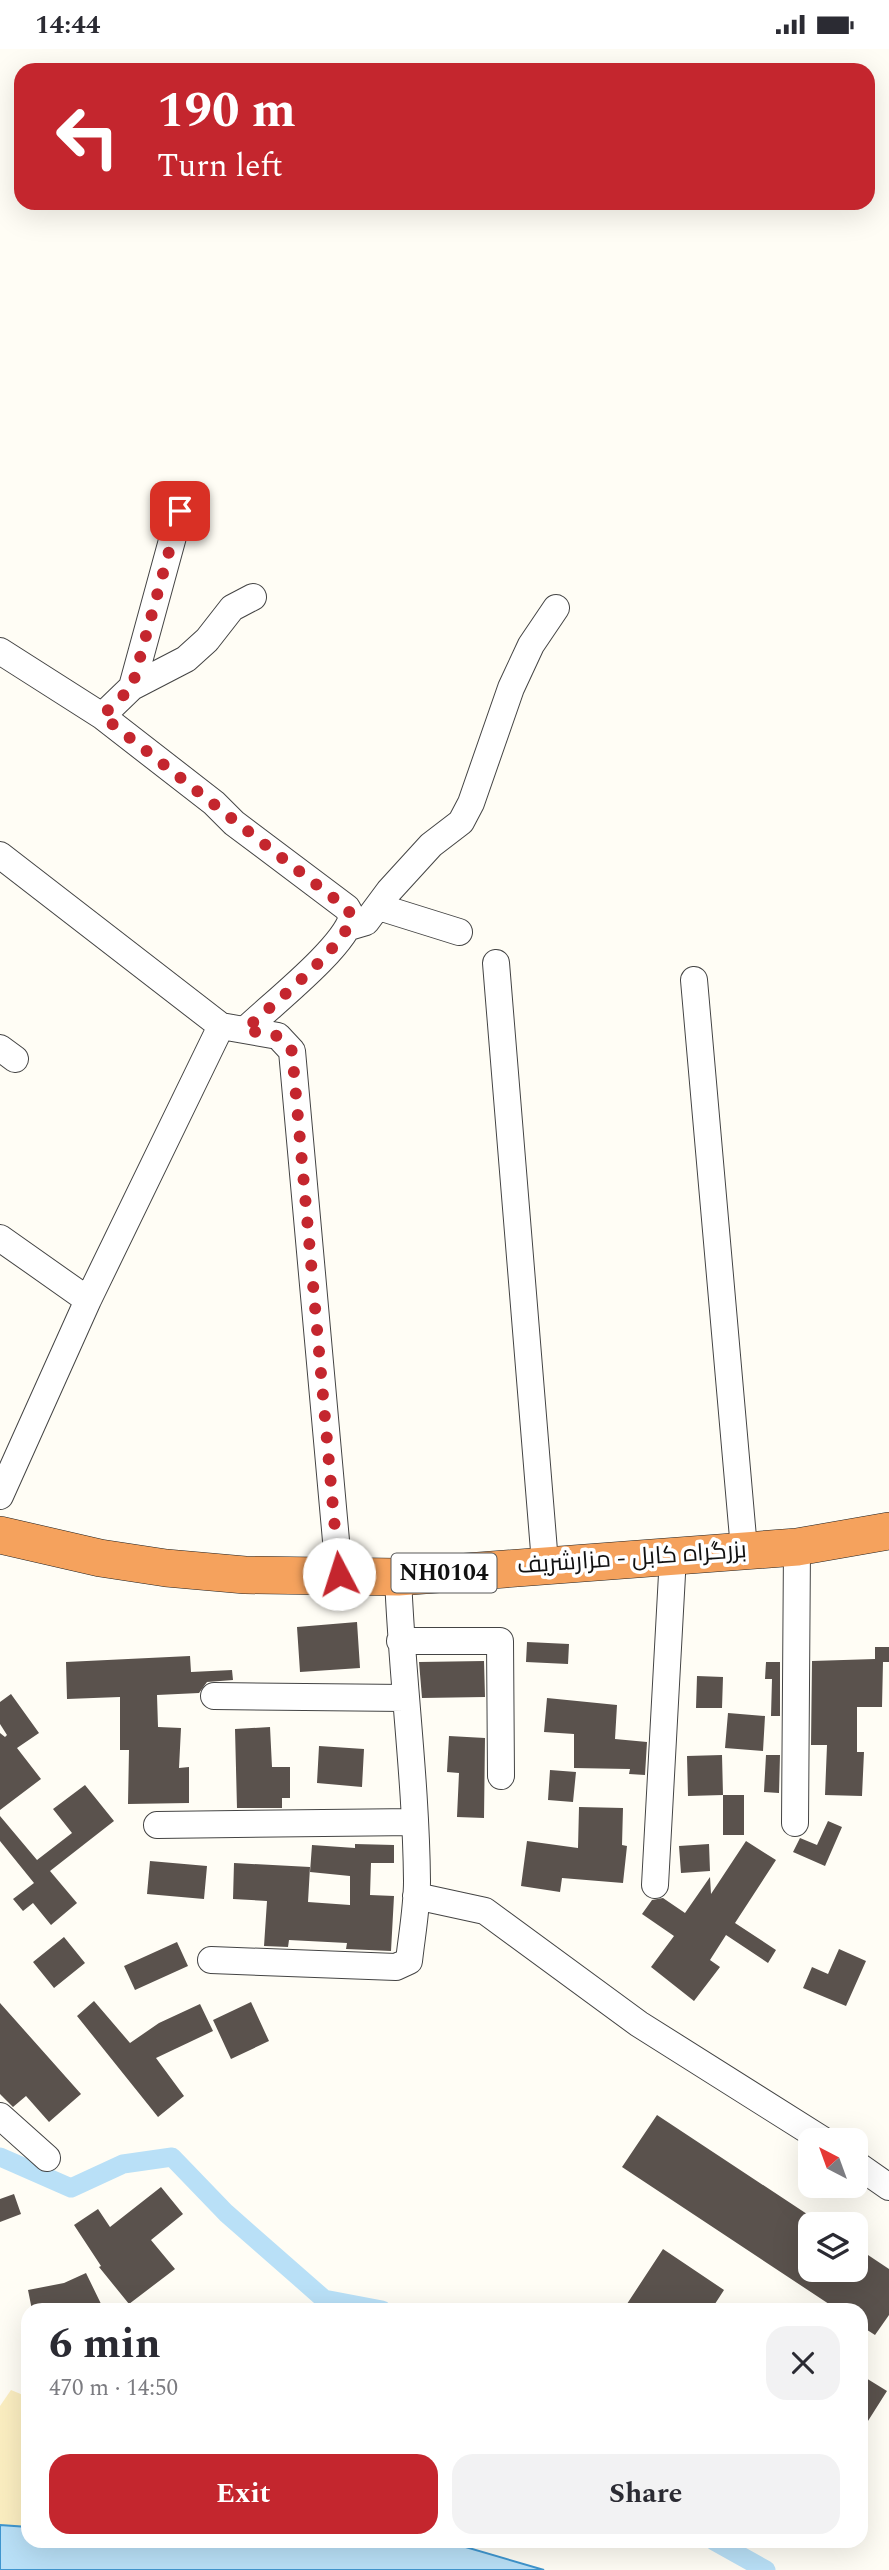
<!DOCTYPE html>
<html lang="en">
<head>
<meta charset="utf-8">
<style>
  body { margin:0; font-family:Spectral,Cairo,serif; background:#f2f2f3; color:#2b2b33; height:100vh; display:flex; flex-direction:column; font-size:26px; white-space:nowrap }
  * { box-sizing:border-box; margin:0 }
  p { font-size:23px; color:#7c7c81 }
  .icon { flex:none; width:38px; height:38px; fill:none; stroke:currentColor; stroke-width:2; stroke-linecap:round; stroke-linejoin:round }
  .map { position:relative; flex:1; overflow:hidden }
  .drawer { position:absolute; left:21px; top:2254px; width:847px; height:245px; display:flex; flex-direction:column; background:#fff; border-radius:21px; box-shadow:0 7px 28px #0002 }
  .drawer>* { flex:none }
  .guide { position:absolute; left:14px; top:14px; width:861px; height:147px; border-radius:21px; box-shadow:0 7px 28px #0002; background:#c4262e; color:#fff; overflow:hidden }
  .needle { width:46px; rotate:319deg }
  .fabs { position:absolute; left:798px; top:2079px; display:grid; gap:14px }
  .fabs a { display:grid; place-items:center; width:70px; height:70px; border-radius:14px; background:#fff; box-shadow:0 7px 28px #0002; font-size:35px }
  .pin { position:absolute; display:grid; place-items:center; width:60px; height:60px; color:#fff; margin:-30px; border-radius:14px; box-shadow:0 4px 10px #0006 }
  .me { position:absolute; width:77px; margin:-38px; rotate:355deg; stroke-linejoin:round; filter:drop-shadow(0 0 5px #0008) }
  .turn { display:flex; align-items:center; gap:24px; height:147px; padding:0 28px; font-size:32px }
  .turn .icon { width:91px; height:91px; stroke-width:2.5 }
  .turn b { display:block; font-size:49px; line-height:60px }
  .round { display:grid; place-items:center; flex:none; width:74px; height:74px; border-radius:21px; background:#f2f2f3 }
  .summary { display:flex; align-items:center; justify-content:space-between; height:119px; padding:0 28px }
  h1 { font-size:42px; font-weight:700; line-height:52px }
  .cta { display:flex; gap:14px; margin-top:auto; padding:14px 28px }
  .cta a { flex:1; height:80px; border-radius:21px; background:#c4262e; color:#fff; font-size:28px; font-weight:700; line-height:80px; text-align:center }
  .cta a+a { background:#f2f2f3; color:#2b2b33 }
  .status { display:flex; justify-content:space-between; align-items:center; height:49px; padding:0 35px; background:#fff; direction:ltr }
  .status svg { height:19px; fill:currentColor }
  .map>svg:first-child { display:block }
  .sand { fill:#fbeec1 }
  .water { fill:#b9e0f7; stroke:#3f96cf; stroke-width:2 }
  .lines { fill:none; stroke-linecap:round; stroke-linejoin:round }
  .canal { stroke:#b9e0f7; stroke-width:19 }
  .building { fill:#5a524d }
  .minor-casing { stroke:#444; stroke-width:28 }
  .highway-casing { stroke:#222; stroke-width:38 }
  .minor { stroke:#fff; stroke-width:26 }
  .highway { stroke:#f5a25d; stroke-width:37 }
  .route { stroke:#c4262e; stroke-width:12; stroke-dasharray:0 21.6 }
  .labels { text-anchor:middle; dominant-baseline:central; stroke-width:7; stroke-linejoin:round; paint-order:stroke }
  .shield { fill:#fff; stroke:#585858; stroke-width:2 }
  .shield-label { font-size:23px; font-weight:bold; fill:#111 }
  .street-label { font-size:24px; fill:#111; stroke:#fff }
</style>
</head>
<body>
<div class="status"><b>14:44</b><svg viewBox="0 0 49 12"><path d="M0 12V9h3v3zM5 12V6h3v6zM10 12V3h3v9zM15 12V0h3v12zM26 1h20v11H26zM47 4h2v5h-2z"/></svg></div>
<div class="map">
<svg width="889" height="2521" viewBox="0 0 889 2521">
  <rect width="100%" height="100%" fill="#fffdf5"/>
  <path class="sand" d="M11,2341L28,2348V2478L0,2476V2357Z"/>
  <path class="water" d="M0,2476L28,2478V2492H202L241,2497L267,2492H445L544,2521H0Z"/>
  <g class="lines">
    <path class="canal" d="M0,2108L71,2139L123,2115L172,2108L226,2164L324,2250L382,2261
      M714,2492L766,2521"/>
  </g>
  <path class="building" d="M357,1573L360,1619L300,1623L297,1578Z
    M527,1593L569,1595L568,1615L526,1613Z
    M875,1598H889V1613H883L882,1658H857V1703H864L862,1747L825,1746L827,1696H811L812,1612L875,1610Z
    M190,1607L191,1623L232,1621L233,1631L207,1633L199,1644L157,1646L158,1678L181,1679L179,1719L189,1718V1754L128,1755L129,1701H120V1648L67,1650L66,1613Z
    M484,1612L485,1648L422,1649L419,1613Z
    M766,1613H780V1667H771L772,1630H765Z
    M697,1627L723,1628L722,1659H696Z
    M11,1645L39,1684L17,1699L41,1730L0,1761V1684L5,1688L7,1686L0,1675V1653Z
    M547,1649L617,1656L615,1690L647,1693L645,1726L629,1725L630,1720L574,1719V1685L544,1683Z
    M728,1664L765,1667L763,1702L725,1699Z
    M270,1678L272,1718H290V1749H282V1759H237L235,1680Z
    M449,1687L485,1689L484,1769L457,1768L459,1724L447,1723Z
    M319,1697L364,1700L362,1738L317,1734Z
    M722,1706L723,1746L688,1747L687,1707Z
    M766,1706H780L779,1744L764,1743Z
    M550,1721L576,1723L573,1753L548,1751Z
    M85,1736L114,1772L50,1822L77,1854L51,1876L33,1854L23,1862L13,1850L34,1834L0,1792V1767L37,1811L72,1784L53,1760Z
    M723,1746H744V1786H723Z
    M579,1758L623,1759L622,1796L627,1797L623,1834L562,1829L560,1843L521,1837L527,1792L578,1799Z
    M828,1772L842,1778L825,1817L793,1803L800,1789L817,1796Z
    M746,1792L776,1811L735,1874L776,1901L768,1914L726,1886L710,1911L720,1918L694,1952L651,1918L674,1887L642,1865L652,1851L663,1849L685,1864L710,1828L711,1845Z
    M355,1795L394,1796V1814H371L370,1846L394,1847L391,1902L346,1900L347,1894L289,1891L288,1898L264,1897L267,1852L233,1850L234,1814L310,1818L308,1853L350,1856V1827L310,1823L312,1796L355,1799Z
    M709,1795L710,1822L681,1824L679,1797Z
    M150,1812L207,1817L204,1850L147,1845Z
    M64,1888L85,1914L54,1939L33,1913Z
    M177,1893L188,1917L135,1941L124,1917Z
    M839,1900L866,1912L846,1957L803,1939L812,1918L828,1925Z
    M94,1952L130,1994L159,1974L200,1955L213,1982L156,2009L184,2047L158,2068L77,1967Z
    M251,1953L269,1992L231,2010L213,1971Z
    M0,1954L81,2045L49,2073L26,2047L13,2058L0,2045Z
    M657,2066L810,2167V2221H856V2198L889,2220V2266L875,2286L861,2277V2261H838L622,2118Z
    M161,2138L183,2165L151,2191L175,2220L129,2255L99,2218L101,2217L74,2176L98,2160L110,2178Z
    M14,2145L21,2165L0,2173V2150Z
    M663,2200L724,2241L711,2261H623Z
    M86,2224L104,2261H32L28,2241L64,2234Z
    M861,2326L887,2342L861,2383Z"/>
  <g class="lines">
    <defs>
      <path id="minor" d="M0,602L102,667L214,754L234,774L347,859L352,868C344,899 271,956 245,981
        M132,638L180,462
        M102,667L132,638L186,610L207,591L232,559L253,548
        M0,806L221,977L278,987L292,1002L339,1525
        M379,858L459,883
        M349,878L366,873L389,842L431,796L461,773L471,754L511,639L531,596L556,559
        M496,914L545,1514
        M694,931L744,1500
        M0,999L15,1010
        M0,1189L88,1251
        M0,1447L88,1251L221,977
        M400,1592H500L501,1727
        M214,1647L405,1649
        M795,1774L797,1498
        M157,1776L415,1773
        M655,1836L673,1507
        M416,1847L485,1862L639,1975L823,2091
        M211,1911L396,1918L409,1912C412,1885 417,1858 417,1832C416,1730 402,1630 398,1528
        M0,2067L47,2109
        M856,2115L889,2138"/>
      <path id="highway" d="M0,1486L100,1509L166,1519L245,1526L398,1528L797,1498L889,1482"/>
    </defs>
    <use href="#minor" class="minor-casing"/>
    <use href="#highway" class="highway-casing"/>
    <use href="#minor" class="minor"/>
    <use href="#highway" class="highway"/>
  </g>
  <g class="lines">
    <path class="route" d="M180,462L132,638L102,667C184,731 264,796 347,859L352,868C344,899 271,956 245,981L278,987L292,1002L339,1525"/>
  </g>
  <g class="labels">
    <rect class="shield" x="391.5" y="1504.5" width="105" height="39" rx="5"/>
    <g class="shield-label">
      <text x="444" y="1524">NH0104</text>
    </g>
    <g class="street-label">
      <text transform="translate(632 1509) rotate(-4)">بزرگراه کابل - مزارشریف</text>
    </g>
  </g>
</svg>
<div class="fabs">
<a><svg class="needle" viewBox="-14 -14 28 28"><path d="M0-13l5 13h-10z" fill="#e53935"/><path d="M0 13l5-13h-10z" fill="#7c7c81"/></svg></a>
<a><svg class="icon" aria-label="layers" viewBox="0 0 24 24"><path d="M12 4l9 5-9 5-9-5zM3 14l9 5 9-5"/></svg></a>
</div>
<div class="pin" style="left:180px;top:462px;background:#d93025"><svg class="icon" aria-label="arrive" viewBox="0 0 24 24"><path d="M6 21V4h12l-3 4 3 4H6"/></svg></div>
<svg class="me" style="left:339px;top:1525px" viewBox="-20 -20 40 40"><circle r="19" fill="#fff"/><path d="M0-13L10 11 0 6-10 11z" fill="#c4262e"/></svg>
<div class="guide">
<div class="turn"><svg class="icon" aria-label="left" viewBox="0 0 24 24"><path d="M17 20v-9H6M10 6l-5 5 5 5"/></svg><div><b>190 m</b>Turn left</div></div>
</div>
<section class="drawer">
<div class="summary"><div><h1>6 min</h1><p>470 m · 14:50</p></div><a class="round"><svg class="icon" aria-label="close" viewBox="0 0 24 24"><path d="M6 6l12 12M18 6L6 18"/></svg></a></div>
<div class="cta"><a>Exit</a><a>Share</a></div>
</section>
</div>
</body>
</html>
